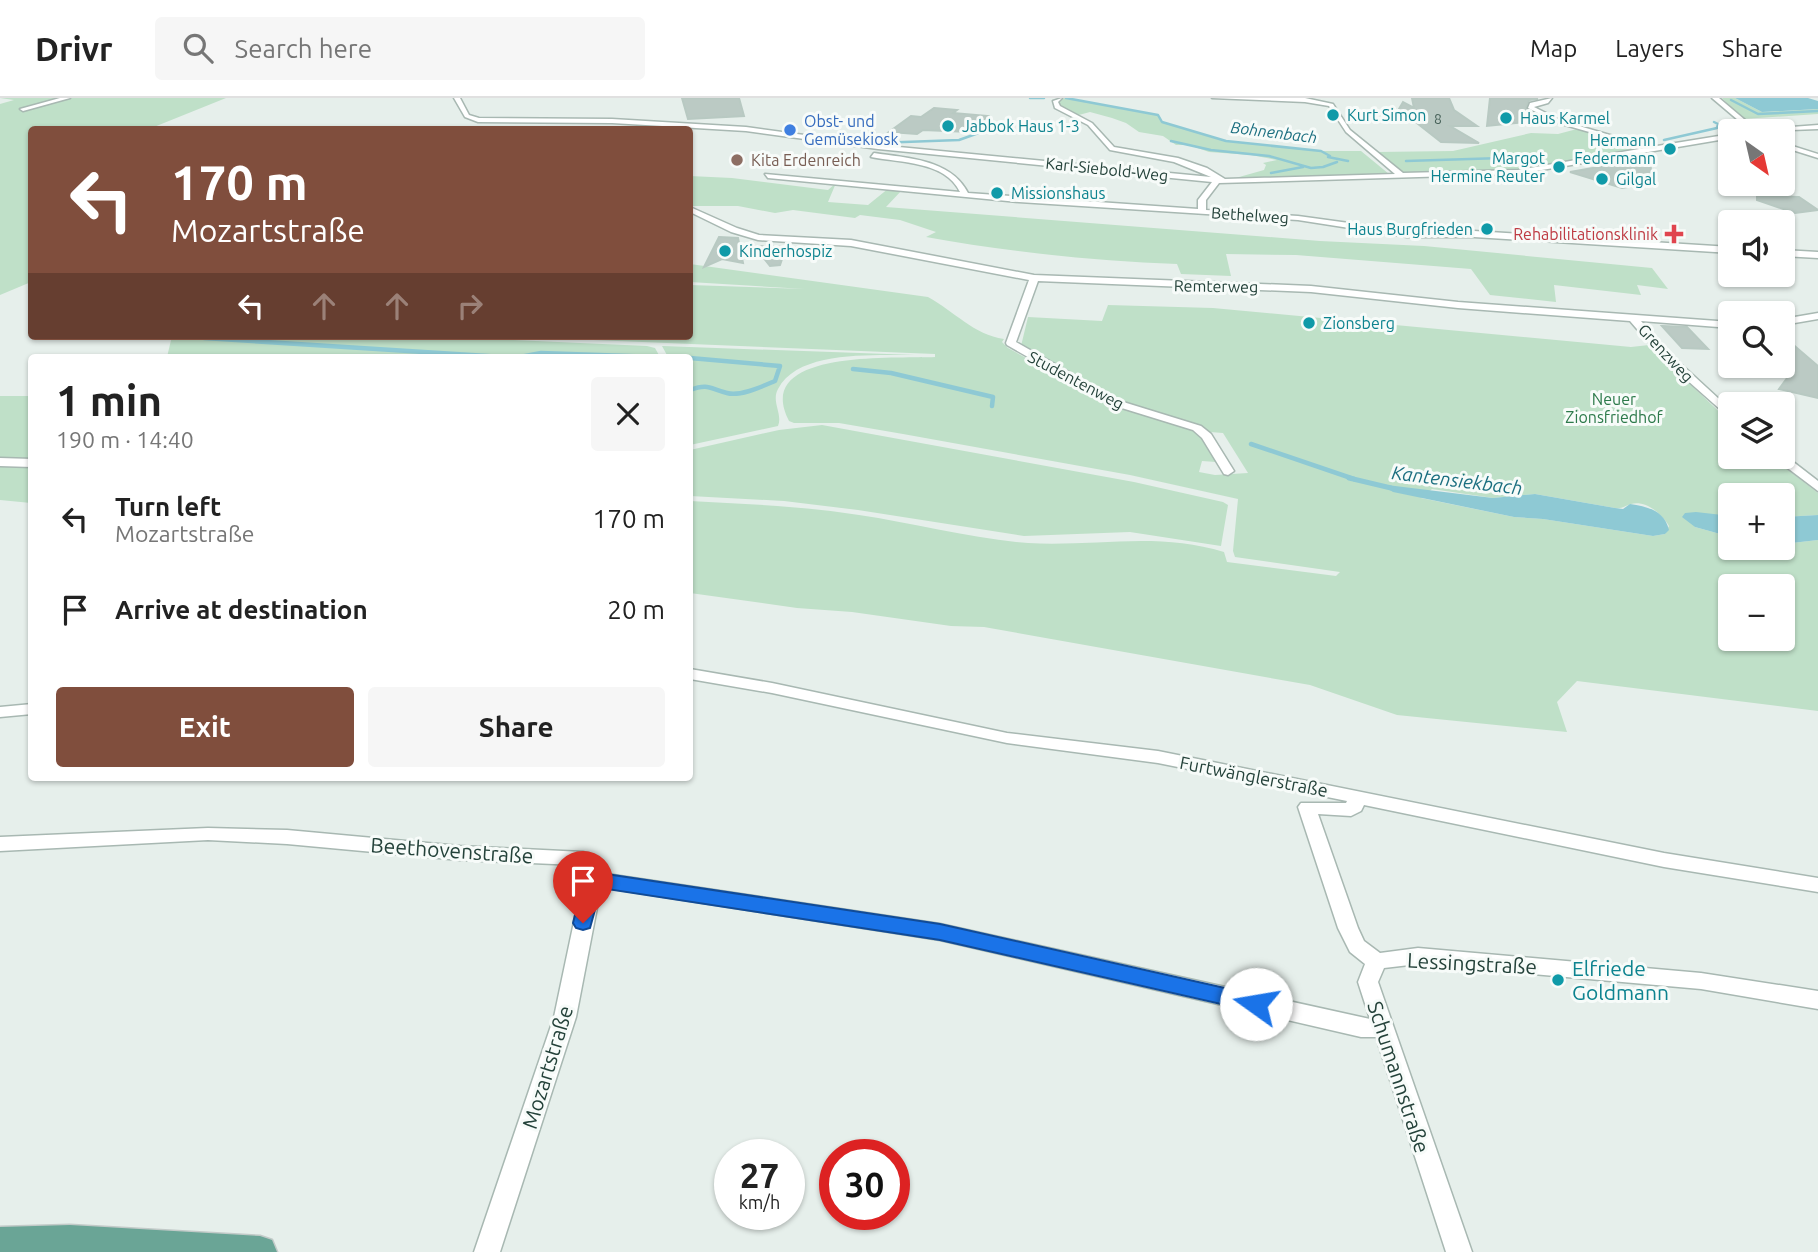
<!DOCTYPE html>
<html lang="en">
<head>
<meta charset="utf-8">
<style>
  body { margin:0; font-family:Ubuntu,sans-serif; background:#f6f6f6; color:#222; height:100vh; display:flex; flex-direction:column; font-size:26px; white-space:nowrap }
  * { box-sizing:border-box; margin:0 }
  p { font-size:23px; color:#767676 }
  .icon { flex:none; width:38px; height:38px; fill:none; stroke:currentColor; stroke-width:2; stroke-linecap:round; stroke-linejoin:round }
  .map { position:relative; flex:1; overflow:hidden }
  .drawer { position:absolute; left:28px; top:256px; width:665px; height:427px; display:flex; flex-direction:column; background:#fff; border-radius:7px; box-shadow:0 2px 5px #0004 }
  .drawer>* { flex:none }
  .hud { position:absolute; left:28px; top:28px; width:665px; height:214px; border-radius:7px; box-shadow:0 2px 5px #0004; background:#804e3d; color:#fff; overflow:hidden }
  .needle { width:46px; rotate:146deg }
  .buttons { position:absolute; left:1718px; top:21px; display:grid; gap:14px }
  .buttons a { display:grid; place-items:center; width:77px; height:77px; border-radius:7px; background:#fff; box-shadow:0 2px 5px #0004; font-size:35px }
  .speed { position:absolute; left:714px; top:1041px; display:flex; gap:14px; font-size:35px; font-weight:700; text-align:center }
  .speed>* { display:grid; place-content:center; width:91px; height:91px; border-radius:50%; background:#fff; box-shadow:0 2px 5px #0004; line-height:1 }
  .speed small { font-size:18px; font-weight:400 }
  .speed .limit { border:10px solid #d22; background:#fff; color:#111 }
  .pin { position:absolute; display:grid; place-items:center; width:60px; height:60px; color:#fff; margin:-72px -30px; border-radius:50% 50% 50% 0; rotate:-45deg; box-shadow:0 0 7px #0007 }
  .pin .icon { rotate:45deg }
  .me { position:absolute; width:77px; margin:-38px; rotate:283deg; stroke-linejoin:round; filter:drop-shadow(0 0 5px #0008) }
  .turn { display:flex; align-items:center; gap:24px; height:147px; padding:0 28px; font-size:32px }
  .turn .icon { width:91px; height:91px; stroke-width:2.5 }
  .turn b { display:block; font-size:49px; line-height:60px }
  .lanes { display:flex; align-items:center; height:66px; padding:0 28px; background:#0003; justify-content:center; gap:35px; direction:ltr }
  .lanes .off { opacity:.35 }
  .round { display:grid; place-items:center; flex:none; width:74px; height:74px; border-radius:7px; background:#f6f6f6 }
  .summary { display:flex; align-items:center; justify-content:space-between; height:119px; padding:0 28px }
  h1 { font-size:42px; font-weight:700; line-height:52px }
  .cta { display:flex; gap:14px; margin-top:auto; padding:14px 28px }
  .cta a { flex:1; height:80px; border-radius:7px; background:#804e3d; color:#fff; font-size:28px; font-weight:700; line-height:80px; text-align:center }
  .cta a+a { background:#f6f6f6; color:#222 }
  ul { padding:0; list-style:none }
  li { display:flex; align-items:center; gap:21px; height:91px; padding:0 28px }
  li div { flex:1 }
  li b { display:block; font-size:26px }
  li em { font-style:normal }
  header { display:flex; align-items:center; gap:42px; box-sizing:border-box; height:98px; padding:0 35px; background:#fff; border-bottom:2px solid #e0e0e0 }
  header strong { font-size:33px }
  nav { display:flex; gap:38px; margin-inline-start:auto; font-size:24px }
  .search { width:490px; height:63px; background:#f6f6f6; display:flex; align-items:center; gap:18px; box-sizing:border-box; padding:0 24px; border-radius:7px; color:#767676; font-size:26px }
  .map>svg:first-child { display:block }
  .green { fill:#bfe0c8; fill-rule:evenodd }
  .water { fill:#8ec9d4 }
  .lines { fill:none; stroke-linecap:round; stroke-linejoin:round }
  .stream-far2 { stroke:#8ec9d4; stroke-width:2.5 }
  .stream-far1 { stroke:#8ec9d4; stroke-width:4.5 }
  .stream { stroke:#8ec9d4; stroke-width:5 }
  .building { fill:#bbcac4; stroke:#b8c9c2; stroke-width:2 }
  .minor-casing { stroke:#a8b8b2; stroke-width:3 }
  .primary-casing { stroke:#c2cac8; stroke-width:3 }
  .minor { fill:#fff; fill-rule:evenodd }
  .primary { fill:#6aa596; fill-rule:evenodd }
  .route { fill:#1a73e8; stroke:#114b97; stroke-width:2 }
  .culture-dot { fill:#0f9aa8; stroke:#f7fbf9; stroke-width:2.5 }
  .shop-dot { fill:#3f7fe0; stroke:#f7fbf9; stroke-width:2.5 }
  .education-dot { fill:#8d6e63; stroke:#f7fbf9; stroke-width:2.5 }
  .health-dot { fill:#e0444e; stroke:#f7fbf9; stroke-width:2.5 }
  .labels { text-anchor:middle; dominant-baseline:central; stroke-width:6; stroke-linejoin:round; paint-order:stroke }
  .number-label { font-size:14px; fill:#4a645c }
  .far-culture-label { font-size:16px; fill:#0d838f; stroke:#f7fbf9; text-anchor:start }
  .far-shop-label { font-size:16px; fill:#366cbe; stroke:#f7fbf9; text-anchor:start }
  .far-water-label { font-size:16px; font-style:italic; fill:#1c6f80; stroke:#f7fbf9 }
  .far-education-label { font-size:16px; fill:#785e54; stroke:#f7fbf9; text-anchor:start }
  .far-street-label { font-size:16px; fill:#24423a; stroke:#f7fbf9 }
  .far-health-label { font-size:16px; fill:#be3a42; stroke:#f7fbf9; text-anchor:end }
  .far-park-label { font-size:16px; fill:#2d7a4b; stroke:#f7fbf9 }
  .street-label { font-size:18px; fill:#24423a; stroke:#f7fbf9 }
  .water-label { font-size:19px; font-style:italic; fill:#1c6f80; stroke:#f7fbf9 }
  .near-street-label { font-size:21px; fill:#24423a; stroke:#f7fbf9 }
  .near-culture-label { font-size:21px; fill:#0d838f; stroke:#f7fbf9; text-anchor:start }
</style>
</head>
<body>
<header>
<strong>Drivr</strong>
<div class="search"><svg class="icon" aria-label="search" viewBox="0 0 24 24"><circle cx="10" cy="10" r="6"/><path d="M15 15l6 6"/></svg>Search here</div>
<nav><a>Map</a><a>Layers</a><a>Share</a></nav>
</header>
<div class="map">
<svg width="1818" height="1154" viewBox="0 0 1818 1154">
  <rect width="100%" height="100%" fill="#e6efeb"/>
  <path class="green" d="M0,0H226L149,31L32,32L31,184L0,197V6L14,2Z
    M1066,0L1158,17L1162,24L1227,43L1317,53H1361L1389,76L1232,81L1264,72L1266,67L1263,65L1277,62L1251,57L1209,54L1189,47H1176L1163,38L1139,34L1126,25L1112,20L1090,14L1075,18L1057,6L1060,1Z
    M1722,0H1735L1762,14L1818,11V16L1742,21Z
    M1577,31L1643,51L1515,72L1408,76L1399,73L1376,54L1453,53L1531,35L1558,36Z
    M690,78L732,80L828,92L836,85L828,104L868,107L889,90L902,92L886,109L1320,143L1424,148L1652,170L1668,191L1637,187L1641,197L1554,187L1556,204L1490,197L1471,171L1296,157L1226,156L1231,178L1181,176L1177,166C1093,163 1010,154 926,139L936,134L900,122L860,117L855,120L793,112L775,115L738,108H690Z
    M690,166L928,199C954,213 974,237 1004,241L1002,244L1008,250L1110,306L1194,332L1201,338L1216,364L1202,363L1199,374L1215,377L1248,375L1223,335L1210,334L1193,325L1119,303L1021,248L1028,219L1102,223L1108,207L1213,210L1631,249L1649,247L1731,325V359H1771L1818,395V417L1783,419V397H1731V418L1685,415L1695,429L1731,439V450H1783V446L1818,442V613L1577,583L1557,604L1567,634L1397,617L1310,587L984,529L951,528L852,514L797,510L690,495V403C746,406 803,408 859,417C913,425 974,441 1028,445C1094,449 1157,433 1224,454L1227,464L1336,478L1340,474L1235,459L1233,453L1238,401L1130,377L903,336L839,325H794L789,323C751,250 898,261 935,259V256L493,238H690V187L805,191L690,184ZM1432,391L1493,400L1535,396L1615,410C1623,411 1624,408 1631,406C1646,402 1662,416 1669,428L1665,436L1653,438L1543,421L1514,419L1421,400ZM1731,488H1783V541H1731Z
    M172,238H427L647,248L655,250L660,259H167Z
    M662,248L915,257C876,258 799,251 778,291C771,304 783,316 778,328L690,347V259H668Z
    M0,298H31V405L0,402Z
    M822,327L1134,384L1223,404L1228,407L1221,448L1130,434L1024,438L858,412L784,403L690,398V352L779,332Z"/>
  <path class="water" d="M1735,0H1808L1818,3V11L1762,14Z
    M1387,387L1493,400L1535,396L1615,410L1623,411L1630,406C1648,409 1664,412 1669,432L1665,436L1653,438L1543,421L1514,419L1393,394L1385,389Z
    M1696,414L1731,418V439L1695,429L1682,419L1685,415Z
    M1818,417V442L1783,446V419Z"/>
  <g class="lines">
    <path class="stream-far2" d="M1030,0H1044
      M1066,0L1158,17L1162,24L1226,43L1321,53L1330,58L1328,59L1348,63
      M1731,2L1758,16L1818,13
      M1664,42L1717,30L1718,26L1714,24
      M1171,43L1211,52L1269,58L1311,70L1323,69L1337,64
      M877,45L959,42L987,32
      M1406,63L1537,59
      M1271,75L1303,69"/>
    <path class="stream-far1" d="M204,240L503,259
      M520,259L541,255L657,259
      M690,260L780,268L775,283C763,288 740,299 727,295C710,291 709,285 690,292
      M853,271L891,275L993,299L992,308
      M1251,346L1354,381"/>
    <path class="stream" d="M1349,380L1391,390"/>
  </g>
  <path class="building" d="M682,0H739L744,18L688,21Z
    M1412,0H1449L1454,12L1477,28H1450L1479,45L1441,44L1399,11L1403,4L1414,10Z
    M1490,0L1538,1L1529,2L1526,11L1534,16L1529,17L1546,22L1487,28Z
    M934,10L957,12L953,15L988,18L970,34L923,32L917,36L889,34L911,18L921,19Z
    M1650,60L1652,85L1622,90L1570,74Z
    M1757,98L1799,99L1818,112L1795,115L1757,102Z
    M719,139L738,140L743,165L722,161L704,169Z
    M754,148L786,149L780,167L770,168Z
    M1662,228L1687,229L1708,251L1682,250Z
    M1783,238L1818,268V300L1779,291L1790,276L1783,269Z"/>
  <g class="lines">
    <defs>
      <path id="minor" d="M60,0H70L23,13L20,11Z
        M454,0H460L469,17L479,20L612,21L746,29L878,47L1211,79L1174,64L1110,52L1088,27L1055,10L1053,3L1062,0L1058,4L1060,8L1092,25L1114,49L1178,60L1207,70L1225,81L1395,76L1346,34L1329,8L1305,4L1212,0H1305L1333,6L1350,32L1403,75L1518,72L1645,50L1558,25L1528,10L1530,5L1552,0L1548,5L1534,9L1562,23L1651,49L1731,36V40L1518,76L1219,85L1206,102V112L1298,118L1407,133H1474L1731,149V155L1474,139H1407L1298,122L1019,104L768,80L765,76L960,94C945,63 901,65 871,59L874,55C907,60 951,61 968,95L1198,111V102L1212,84L878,51L746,33L612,25L478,24L465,19Z
        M1712,0H1719L1758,33H1751Z
        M1818,27V31L1760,33L1763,31Z
        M1783,45L1818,56V60L1783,49Z
        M690,109L737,130L759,137L851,142L1034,177L1311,188L1458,204L1731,224V230L1641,223L1669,255L1731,312V321L1661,259L1630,223L1458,210L1311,194L1038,183L1016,244L1120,303L1201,328L1211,336L1234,373L1228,377L1224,376L1202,340L1193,332L1112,307L1007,247L1006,245L1029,182L851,148L758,142L731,134L690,114Z
        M1783,152L1818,154V160L1783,158Z
        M1818,215V221L1783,227V221Z
        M1783,356L1818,383V393L1773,359H1783Z
        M0,360L32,361V369L0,368Z
        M690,571L772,585L1007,635L1158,653L1664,755L1818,780V794L1664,769L1364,707L1361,713L1351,718L1318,716L1358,830L1364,843L1380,855L1418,850L1701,875L1818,893V911L1701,891L1418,866L1384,870L1378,884L1472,1154H1446L1376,939H1361L940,842L601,789L576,919L500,1154H474L554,919L583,781L577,767L460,762L287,746L208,742L0,753V739L208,730L287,732L460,748L583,754L590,756L600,775L940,826L1370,921L1358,884L1365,866L1350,854L1338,830L1298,709L1301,705H1346L1347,703L1158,665L1007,645L772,595L690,581Z
        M32,606V616L0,619V609Z"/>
      <path id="primary" d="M70,1127L260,1138L272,1142L277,1154H0V1129Z"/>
    </defs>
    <use href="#minor" class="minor-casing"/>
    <use href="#primary" class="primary-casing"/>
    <use href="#minor" class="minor"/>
    <use href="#primary" class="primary"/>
  </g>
  <path class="route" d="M593,774L940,826L1256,897L1263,899L1267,906L1263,912L1256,914L940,842L601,790L590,830L583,832L576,830L573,825L584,781L587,776Z"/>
  <g class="culture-dot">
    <circle cx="1333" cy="17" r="7"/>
    <circle cx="1506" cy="20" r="7"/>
    <circle cx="948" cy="28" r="7"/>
    <circle cx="1670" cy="51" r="7"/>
    <circle cx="1559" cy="69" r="7"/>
    <circle cx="1602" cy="81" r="7"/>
    <circle cx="997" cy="95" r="7"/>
    <circle cx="1487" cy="131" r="7"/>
    <circle cx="725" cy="153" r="7"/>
    <circle cx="1309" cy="225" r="7"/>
    <circle cx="1558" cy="882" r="7"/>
  </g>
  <circle class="shop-dot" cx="790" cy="32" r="7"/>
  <circle class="education-dot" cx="737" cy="62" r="7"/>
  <path class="health-dot" d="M1670.5 125.5h7v7h7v7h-7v7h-7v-7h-7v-7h7z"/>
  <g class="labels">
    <g class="number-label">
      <text x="1438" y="21">8</text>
    </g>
    <g class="far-culture-label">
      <text x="1347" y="17">Kurt Simon</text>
      <text x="1520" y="20">Haus Karmel</text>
      <text x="962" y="28">Jabbok Haus 1-3</text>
      <text x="1656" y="42" text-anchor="end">Hermann<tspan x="1656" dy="18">Federmann</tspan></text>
      <text x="1545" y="60" text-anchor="end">Margot<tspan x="1545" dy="18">Hermine Reuter</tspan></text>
      <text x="1616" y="81">Gilgal</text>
      <text x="1011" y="95">Missionshaus</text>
      <text x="1473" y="131" text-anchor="end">Haus Burgfrieden</text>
      <text x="739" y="153">Kinderhospiz</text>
      <text x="1323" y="225">Zionsberg</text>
    </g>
    <g class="far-shop-label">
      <text x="804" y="23">Obst- und<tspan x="804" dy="18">Gemüsekiosk</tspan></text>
    </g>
    <g class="far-water-label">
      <text transform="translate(1274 34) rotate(7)">Bohnenbach</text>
    </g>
    <g class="far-education-label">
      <text x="751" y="62">Kita Erdenreich</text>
    </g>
    <g class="far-street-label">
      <text transform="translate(1107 71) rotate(6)">Karl-Siebold-Weg</text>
      <text transform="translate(1250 117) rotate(4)">Bethelweg</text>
      <text transform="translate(1216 188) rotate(1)">Remterweg</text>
      <text transform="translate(1666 255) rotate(47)">Grenzweg</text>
      <text transform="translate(1076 282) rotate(28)">Studentenweg</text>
    </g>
    <g class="far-health-label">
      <text x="1658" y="136">Rehabilitationsklinik</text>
    </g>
    <g class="far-park-label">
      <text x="1614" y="301">Neuer<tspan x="1614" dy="18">Zionsfriedhof</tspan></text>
    </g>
    <g class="street-label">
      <text transform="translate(1254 678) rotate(11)">Furtwänglerstraße</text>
    </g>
    <g class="water-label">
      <text transform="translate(1457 382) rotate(7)">Kantensiekbach</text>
    </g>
    <g class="near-street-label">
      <text transform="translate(452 752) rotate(4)">Beethovenstraße</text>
      <text transform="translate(1472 865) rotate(3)">Lessingstraße</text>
      <text transform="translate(547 969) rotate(-73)">Mozartstraße</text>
      <text transform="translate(1399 979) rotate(72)">Schumannstraße</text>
    </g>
    <g class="near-culture-label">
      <text x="1572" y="870">Elfriede<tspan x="1572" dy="24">Goldmann</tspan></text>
    </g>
  </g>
</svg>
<div class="buttons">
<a><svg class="needle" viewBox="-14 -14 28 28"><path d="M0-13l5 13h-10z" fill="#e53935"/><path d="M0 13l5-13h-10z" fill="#767676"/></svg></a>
<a><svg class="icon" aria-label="sound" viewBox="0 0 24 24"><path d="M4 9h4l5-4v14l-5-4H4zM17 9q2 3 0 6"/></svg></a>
<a><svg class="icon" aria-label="search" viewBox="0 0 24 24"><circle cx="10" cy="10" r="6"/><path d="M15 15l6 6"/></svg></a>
<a><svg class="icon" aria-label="layers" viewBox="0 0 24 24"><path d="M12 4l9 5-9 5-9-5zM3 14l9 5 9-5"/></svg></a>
<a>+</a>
<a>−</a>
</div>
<div class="speed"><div>27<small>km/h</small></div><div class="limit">30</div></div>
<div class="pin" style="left:583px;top:825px;background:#d93025"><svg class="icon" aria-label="arrive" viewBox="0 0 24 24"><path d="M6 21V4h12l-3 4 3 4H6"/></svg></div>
<svg class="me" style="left:1256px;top:906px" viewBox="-20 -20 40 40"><circle r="19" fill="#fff"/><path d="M0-13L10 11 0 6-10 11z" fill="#1a73e8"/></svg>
<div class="hud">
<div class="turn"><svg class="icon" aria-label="left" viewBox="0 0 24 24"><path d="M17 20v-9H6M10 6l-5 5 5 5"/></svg><div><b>170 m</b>Mozartstraße</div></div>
<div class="lanes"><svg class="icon" aria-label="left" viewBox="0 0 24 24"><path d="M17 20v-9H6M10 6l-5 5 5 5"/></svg><svg class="icon off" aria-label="ahead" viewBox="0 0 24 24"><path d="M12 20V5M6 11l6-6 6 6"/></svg><svg class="icon off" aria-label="ahead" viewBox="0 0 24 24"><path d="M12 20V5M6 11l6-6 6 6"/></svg><svg class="icon off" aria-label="right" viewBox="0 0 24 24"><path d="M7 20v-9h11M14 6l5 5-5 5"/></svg></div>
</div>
<section class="drawer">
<div class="summary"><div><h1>1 min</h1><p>190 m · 14:40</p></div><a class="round"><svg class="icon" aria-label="close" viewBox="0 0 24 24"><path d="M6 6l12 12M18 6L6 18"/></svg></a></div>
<ul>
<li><svg class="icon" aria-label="left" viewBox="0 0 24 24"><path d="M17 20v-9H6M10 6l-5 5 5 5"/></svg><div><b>Turn left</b><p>Mozartstraße</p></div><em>170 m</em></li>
<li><svg class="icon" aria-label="arrive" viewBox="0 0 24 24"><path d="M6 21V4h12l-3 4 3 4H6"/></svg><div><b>Arrive at destination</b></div><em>20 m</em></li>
</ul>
<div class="cta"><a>Exit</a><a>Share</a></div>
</section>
</div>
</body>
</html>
